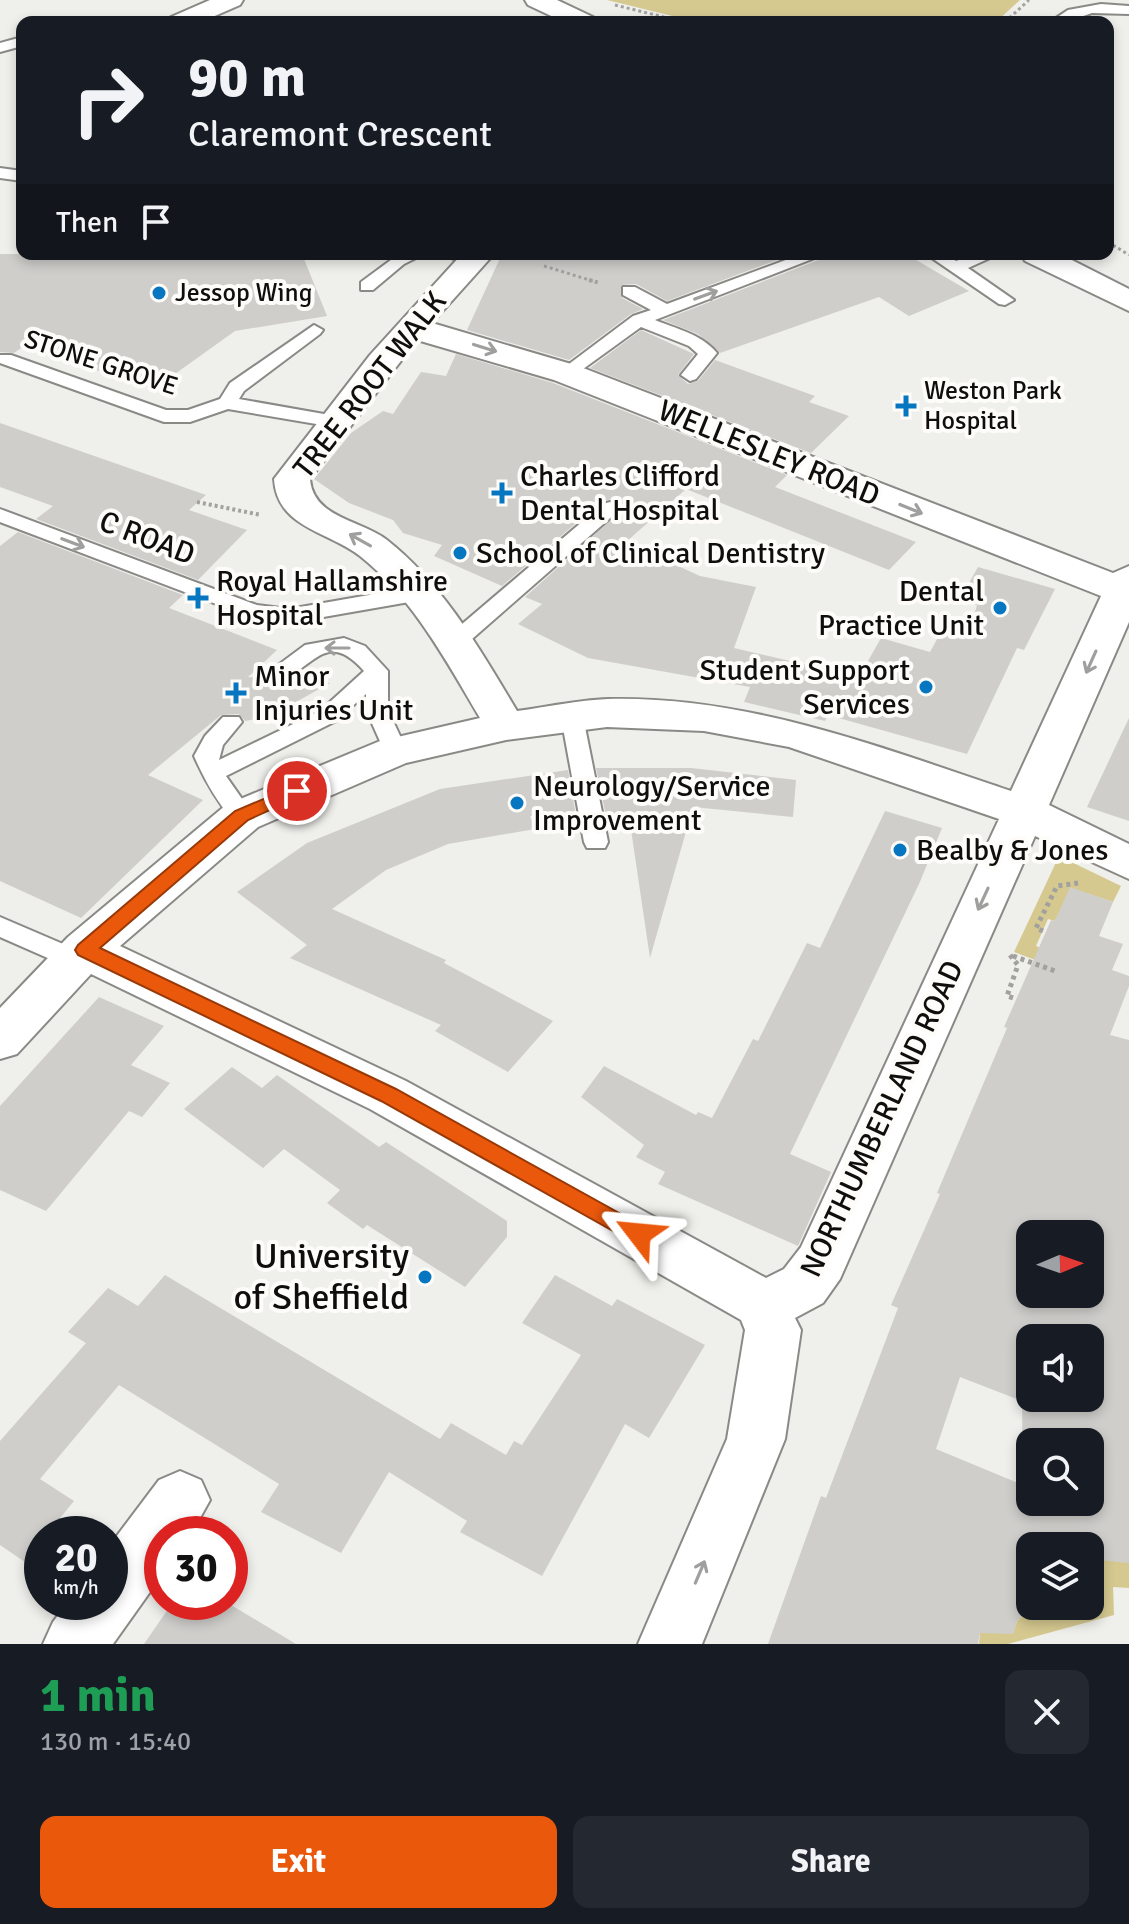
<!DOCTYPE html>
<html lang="en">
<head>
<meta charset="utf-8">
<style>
  body { margin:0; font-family:Signika,sans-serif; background:#242831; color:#f1f3f6; height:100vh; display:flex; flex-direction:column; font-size:30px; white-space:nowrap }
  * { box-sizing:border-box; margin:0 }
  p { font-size:26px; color:#9ea1a6 }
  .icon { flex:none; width:44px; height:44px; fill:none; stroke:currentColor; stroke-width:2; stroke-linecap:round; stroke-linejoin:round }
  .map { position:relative; height:1644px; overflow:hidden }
  .details { display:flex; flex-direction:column; background:#171b24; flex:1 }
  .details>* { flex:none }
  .top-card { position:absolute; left:16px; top:16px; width:1098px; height:244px; border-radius:16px; box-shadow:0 4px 12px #0003; background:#171b24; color:#f1f3f6; overflow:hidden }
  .needle { width:52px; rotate:88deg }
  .tools { position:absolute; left:1016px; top:1220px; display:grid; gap:16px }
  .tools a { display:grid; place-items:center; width:88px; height:88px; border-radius:16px; background:#171b24; box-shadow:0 4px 12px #0003; font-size:40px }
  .speed { position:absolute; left:24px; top:1516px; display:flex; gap:16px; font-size:40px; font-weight:700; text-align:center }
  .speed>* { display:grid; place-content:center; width:104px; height:104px; border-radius:50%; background:#171b24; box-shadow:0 4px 12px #0003; line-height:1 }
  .speed small { font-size:20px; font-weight:400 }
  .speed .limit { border:12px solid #d22; background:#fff; color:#111 }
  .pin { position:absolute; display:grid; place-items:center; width:68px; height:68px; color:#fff; margin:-34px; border:4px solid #fff; border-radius:50%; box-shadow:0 2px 8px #0007 }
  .me { position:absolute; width:88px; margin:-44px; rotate:299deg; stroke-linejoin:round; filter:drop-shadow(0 0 6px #0008) }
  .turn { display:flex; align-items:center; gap:28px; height:168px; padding:0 40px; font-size:36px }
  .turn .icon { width:104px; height:104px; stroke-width:2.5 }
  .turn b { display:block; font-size:56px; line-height:68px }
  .then { display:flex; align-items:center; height:76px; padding:0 40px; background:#0003; gap:16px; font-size:30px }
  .round { display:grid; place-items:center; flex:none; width:84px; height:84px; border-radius:16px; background:#242831 }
  .headline { display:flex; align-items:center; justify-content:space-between; height:136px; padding:0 40px }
  h1 { font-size:48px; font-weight:700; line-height:60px; color:#1e9e55 }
  .primary-button { display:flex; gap:16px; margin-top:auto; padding:16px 40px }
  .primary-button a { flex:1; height:92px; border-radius:16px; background:#ea580c; color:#fff; font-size:32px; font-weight:700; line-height:92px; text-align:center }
  .primary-button a+a { background:#242831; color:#f1f3f6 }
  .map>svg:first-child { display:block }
  .green { fill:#d5c990 }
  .building { fill:#cfcecb; fill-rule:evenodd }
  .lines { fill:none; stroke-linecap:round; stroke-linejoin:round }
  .service-casing { stroke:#8a8986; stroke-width:4 }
  .minor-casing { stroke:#8a8986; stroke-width:4 }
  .primary-casing { stroke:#8a8986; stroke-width:4 }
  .path-far2 { stroke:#a2a19e; stroke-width:3; stroke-dasharray:3 3; stroke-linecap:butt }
  .path-far1 { stroke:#a2a19e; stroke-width:4; stroke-dasharray:3 3; stroke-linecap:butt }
  .path { stroke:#a2a19e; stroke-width:5; stroke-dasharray:4 4; stroke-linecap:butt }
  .service { fill:#fff; fill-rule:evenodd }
  .minor { fill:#fff; fill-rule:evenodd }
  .primary { fill:#fff; fill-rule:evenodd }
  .oneway { stroke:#9f9f9e }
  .route { fill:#ea580c; stroke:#983908; stroke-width:2 }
  .poi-dot { fill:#0676c1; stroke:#fdfcf9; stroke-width:3 }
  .labels { text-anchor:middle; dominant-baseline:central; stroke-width:8; stroke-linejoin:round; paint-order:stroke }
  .far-poi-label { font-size:26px; fill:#0f0e0d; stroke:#fdfcf9; text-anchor:start }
  .far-street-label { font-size:26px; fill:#0f0e0d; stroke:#fdfcf9 }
  .street-label { font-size:30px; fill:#0f0e0d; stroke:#fdfcf9 }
  .poi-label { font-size:30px; fill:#0f0e0d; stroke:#fdfcf9; text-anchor:start }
  .near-poi-label { font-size:36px; fill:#0f0e0d; stroke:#fdfcf9; text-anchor:end }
</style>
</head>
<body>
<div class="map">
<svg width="1129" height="1644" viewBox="0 0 1129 1644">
  <rect width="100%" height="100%" fill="#efefeb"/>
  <path class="green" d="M607,0H1020L996,22H697Z
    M1059,856L1121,886L1113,902L1071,888L1055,921L1048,919L1036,946L1064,957L1059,969L1014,952Z
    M1051,1541L1103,1547L1129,1563V1588L1113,1587L1114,1615L1008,1644H979L980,1633H1013L1017,1621L1032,1606H1090V1546Z"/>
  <path class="building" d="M0,254H302L327,316L235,331L154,389L24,346L14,353L0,352Z
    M502,254H793L667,301L636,284L621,285L622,298L643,309L631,314L569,360L467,330Z
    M822,254H906L969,291L909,316L879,297L720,353L698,334L663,320L821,259Z
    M641,330L694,354L678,375L688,384L698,381L715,360L815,396L809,402L849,416L811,453L590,368Z
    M456,354L553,383L787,475L775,487L916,542L889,570L686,489L626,542L700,576L756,587L734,648L859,677L881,638L930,652L947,621L971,626L977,605L960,599L978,567L1055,589L1024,650L1017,648L967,754L828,715L825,721L744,702L750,687L588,658L518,624L542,604L525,597L622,510L612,499L601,502L502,586L434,556L442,545L403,533L393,520L349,503L314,479L351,433L383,411L393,414L421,372L446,376Z
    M0,423L206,495L189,510L247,530L198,580L36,519L53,506L0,487Z
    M18,532L183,595L169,608L277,650L248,677L267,678L278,684L288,680L330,683L271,716L245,721L239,714L221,715L148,775L203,800L81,918L0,881V546Z
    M1129,718V821L1087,807Z
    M596,768H691L796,780L793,817L693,807L650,958L629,816H606Z
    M568,770L576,816H530L535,829L448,844L386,870L332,909L446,960L444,963L553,1021L508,1072L435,1031L441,1025L290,958L307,945L237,892L307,843L440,789Z
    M885,811L942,828L919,884L790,1154L831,1172L798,1246L658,1184L665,1172L636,1157L644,1145L581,1097L604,1066L696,1115L698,1112L712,1118L753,1039L758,1041L807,943L820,948Z
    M1070,887L1113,902L1099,936L1123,944L1112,970L1129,976V986L1110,1035L1129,1040V1563L1090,1559V1546H1030L1032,1606L1017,1621L1013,1634L980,1633L978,1644H768L821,1496L826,1498L898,1308L891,1305L940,1194L937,1193L1007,1028L1004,1027L1051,920L1055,921ZM1030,1234H1090V1294H1030ZM1030,1338H1090V1398H1030ZM960,1377L1022,1401L1023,1485L936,1449ZM1030,1442H1090V1502H1030Z
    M99,997L164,1026L131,1065L170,1083L142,1117L129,1111L46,1211L0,1190V1106Z
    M232,1067L262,1088L277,1075L379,1147L386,1142L507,1221V1237L465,1287L367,1225L363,1229L327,1203L340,1190L284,1149L263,1168L184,1109Z
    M165,1275L440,1439L451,1423L506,1455L514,1441L522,1445L581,1355L522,1323L555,1275L612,1306L617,1299L705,1345L649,1438L625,1424L542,1576L460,1532L467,1521L389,1472L341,1553L261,1512L279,1484L119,1385L40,1479L74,1501L47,1534H42V1541L25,1562L0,1545V1441L86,1343L68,1332L108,1288L138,1306Z
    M173,1602H226L296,1644H144Z"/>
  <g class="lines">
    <defs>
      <path id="service" d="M1101,4L1129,6V14L1092,13L1066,22H1050L1068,10Z
        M22,37V46L0,52V43Z
        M0,168L22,171V181L0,178Z
        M399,254H424L404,264L373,290H361V282Z
        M439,254H469L481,260L473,265Z
        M802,254L820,256L655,320C677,329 701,334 717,353L696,379L690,381L681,375L698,354L689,346L641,327L572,377H560L557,373L633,316L651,310L623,295V287H635L667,304Z
        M926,254H945L956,261L975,254H999L968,268L1014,300L1005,305L999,304Z
        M314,325L323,330L320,334L244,391L239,399L341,417L343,421L334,427L228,409L190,422H164L0,363V355H11L166,410H188L220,399L230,383Z
        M610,502L620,508L617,512L464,646H448L445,641L448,636L603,504Z
        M0,509L257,605L289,609L415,587L426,594L415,601L289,623L253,618L0,522Z
        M344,638L365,646L388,671V710L407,751L395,759L387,757L366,710V694L336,721L226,776L254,816L250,822H234C216,800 205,781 194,756L205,736L223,717H239L242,722L223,745L219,760L320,711L364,671C325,627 313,671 277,681L266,674L305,645Z
        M572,709L583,717L608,842L605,848H587L584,842L561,717Z
        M0,917L84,953L88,960L84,967L75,970L0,937Z"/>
      <path id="minor" d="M210,0H243L240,5L201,22H167L171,17Z
        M462,254H494L432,323L578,366L1113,573L1129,566V622L1049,805L1129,844V879L1035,836L840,1279L823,1303L795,1318L801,1330L785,1439L702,1644H638L727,1439L745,1330L741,1320L370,1109L91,974L17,1054L0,1059V1008L68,937L226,805L380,741L480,718C447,662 412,597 360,556C328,531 277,528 274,479L370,355ZM417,340L554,380L1101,596L1011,791C879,747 750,696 608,699C578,700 547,707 517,711C481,651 443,584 387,540C361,520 313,518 310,479ZM607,727L704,731L789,747L999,819L801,1247L784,1269L766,1278L406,1081L120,946L258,827L406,763L506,740Z
        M180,1471L201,1480L210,1500L191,1534H162V1575L113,1644H43L53,1622L68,1602H110V1545L159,1480Z"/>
      <path id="primary" d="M525,0H557L593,17L597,22H564L528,5Z
        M1021,254H1060L1129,289V311L1025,261Z"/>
    </defs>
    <use href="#service" class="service-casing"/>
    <use href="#minor" class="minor-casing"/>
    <use href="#primary" class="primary-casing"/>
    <path class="path-far2" d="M615,5L684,22
      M1005,22L1029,0
      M1108,242L1129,255
      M544,266L596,282"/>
    <path class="path-far1" d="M589,280L600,283
      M197,502L261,515"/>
    <path class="path" d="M1043,931L1036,928L1057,886L1078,883
      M1010,955L1018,965L1007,996L1016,999
      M1013,956L1058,972"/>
    <use href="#service" class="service"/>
    <use href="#minor" class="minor"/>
    <use href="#primary" class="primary"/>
  </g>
  <defs><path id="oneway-shaft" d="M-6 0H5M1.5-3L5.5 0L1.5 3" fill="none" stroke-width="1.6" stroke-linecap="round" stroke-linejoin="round" transform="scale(2)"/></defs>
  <g class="oneway">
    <use href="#oneway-shaft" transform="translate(706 295) rotate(-20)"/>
    <use href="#oneway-shaft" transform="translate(485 348) rotate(17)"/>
    <use href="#oneway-shaft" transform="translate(911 509) rotate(22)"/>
    <use href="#oneway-shaft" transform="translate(360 540) rotate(-151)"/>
    <use href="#oneway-shaft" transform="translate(73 543) rotate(21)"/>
    <use href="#oneway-shaft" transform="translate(337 648) rotate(-180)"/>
    <use href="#oneway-shaft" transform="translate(1091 662) rotate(114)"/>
    <use href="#oneway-shaft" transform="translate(983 899) rotate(115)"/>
    <use href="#oneway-shaft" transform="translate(700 1572) rotate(-67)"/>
  </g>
  <path class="route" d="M297,785L306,791L303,795L248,820L100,948L396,1089L646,1228L650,1234L646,1241H631L381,1101L78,955L75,950L78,945L235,811Z"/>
  <g class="poi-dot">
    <circle cx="159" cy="293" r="8"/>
    <path d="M902 394h8v8h8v8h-8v8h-8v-8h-8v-8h8z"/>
    <path d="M498 481h8v8h8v8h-8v8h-8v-8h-8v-8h8z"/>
    <circle cx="460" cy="553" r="8"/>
    <path d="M194 586h8v8h8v8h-8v8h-8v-8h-8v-8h8z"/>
    <circle cx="1000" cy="608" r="8"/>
    <circle cx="926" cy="687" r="8"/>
    <path d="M232 681h8v8h8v8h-8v8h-8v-8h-8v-8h8z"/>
    <circle cx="517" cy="803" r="8"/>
    <circle cx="900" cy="850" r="8"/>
    <circle cx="425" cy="1277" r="8"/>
  </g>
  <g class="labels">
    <g class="far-poi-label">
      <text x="175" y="293">Jessop Wing</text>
      <text x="924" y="391">Weston Park<tspan x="924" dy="30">Hospital</tspan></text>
    </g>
    <g class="far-street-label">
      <text transform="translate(101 363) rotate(18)">STONE GROVE</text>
    </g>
    <g class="street-label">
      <text transform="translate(370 385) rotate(-52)">TREE ROOT WALK</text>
      <text transform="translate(769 453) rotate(22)">WELLESLEY ROAD</text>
      <text transform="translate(147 538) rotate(21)">C ROAD</text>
      <text transform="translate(882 1119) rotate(-65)">NORTHUMBERLAND ROAD</text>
    </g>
    <g class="poi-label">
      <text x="520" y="476">Charles Clifford<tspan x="520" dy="34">Dental Hospital</tspan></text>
      <text x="476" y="553">School of Clinical Dentistry</text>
      <text x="216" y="581">Royal Hallamshire<tspan x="216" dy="34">Hospital</tspan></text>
      <text x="984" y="591" text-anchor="end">Dental<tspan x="984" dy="34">Practice Unit</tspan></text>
      <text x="910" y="670" text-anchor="end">Student Support<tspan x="910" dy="34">Services</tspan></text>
      <text x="254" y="676">Minor<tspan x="254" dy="34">Injuries Unit</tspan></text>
      <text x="533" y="786">Neurology/Service<tspan x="533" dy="34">Improvement</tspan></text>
      <text x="916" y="850">Bealby &amp; Jones</text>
    </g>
    <g class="near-poi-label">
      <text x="409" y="1256">University<tspan x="409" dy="41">of Sheffield</tspan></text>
    </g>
  </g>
</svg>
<div class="tools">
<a><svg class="needle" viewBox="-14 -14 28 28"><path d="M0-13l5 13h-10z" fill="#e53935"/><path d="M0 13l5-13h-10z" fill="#9ea1a6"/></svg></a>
<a><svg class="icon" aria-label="sound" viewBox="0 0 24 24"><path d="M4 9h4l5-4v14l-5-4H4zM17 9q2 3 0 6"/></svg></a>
<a><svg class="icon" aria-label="search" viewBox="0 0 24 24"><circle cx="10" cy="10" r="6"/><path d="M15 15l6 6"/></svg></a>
<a><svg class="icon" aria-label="layers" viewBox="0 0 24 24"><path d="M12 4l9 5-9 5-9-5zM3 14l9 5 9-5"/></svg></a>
</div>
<div class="speed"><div>20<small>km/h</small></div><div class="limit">30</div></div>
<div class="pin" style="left:297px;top:791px;background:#d93025"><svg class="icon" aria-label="arrive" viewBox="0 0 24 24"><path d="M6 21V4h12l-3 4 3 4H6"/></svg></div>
<svg class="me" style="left:639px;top:1234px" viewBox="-20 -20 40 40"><path d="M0-17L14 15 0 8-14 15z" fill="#ea580c" stroke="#fff" stroke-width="4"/></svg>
<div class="top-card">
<div class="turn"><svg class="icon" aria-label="right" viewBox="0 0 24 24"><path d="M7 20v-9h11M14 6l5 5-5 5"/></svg><div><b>90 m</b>Claremont Crescent</div></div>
<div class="then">Then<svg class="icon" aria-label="arrive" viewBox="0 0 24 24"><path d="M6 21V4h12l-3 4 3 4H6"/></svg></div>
</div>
</div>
<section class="details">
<div class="headline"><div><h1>1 min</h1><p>130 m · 15:40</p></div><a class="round"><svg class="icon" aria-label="close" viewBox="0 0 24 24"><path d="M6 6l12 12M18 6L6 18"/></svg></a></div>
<div class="primary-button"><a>Exit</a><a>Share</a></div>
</section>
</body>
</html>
